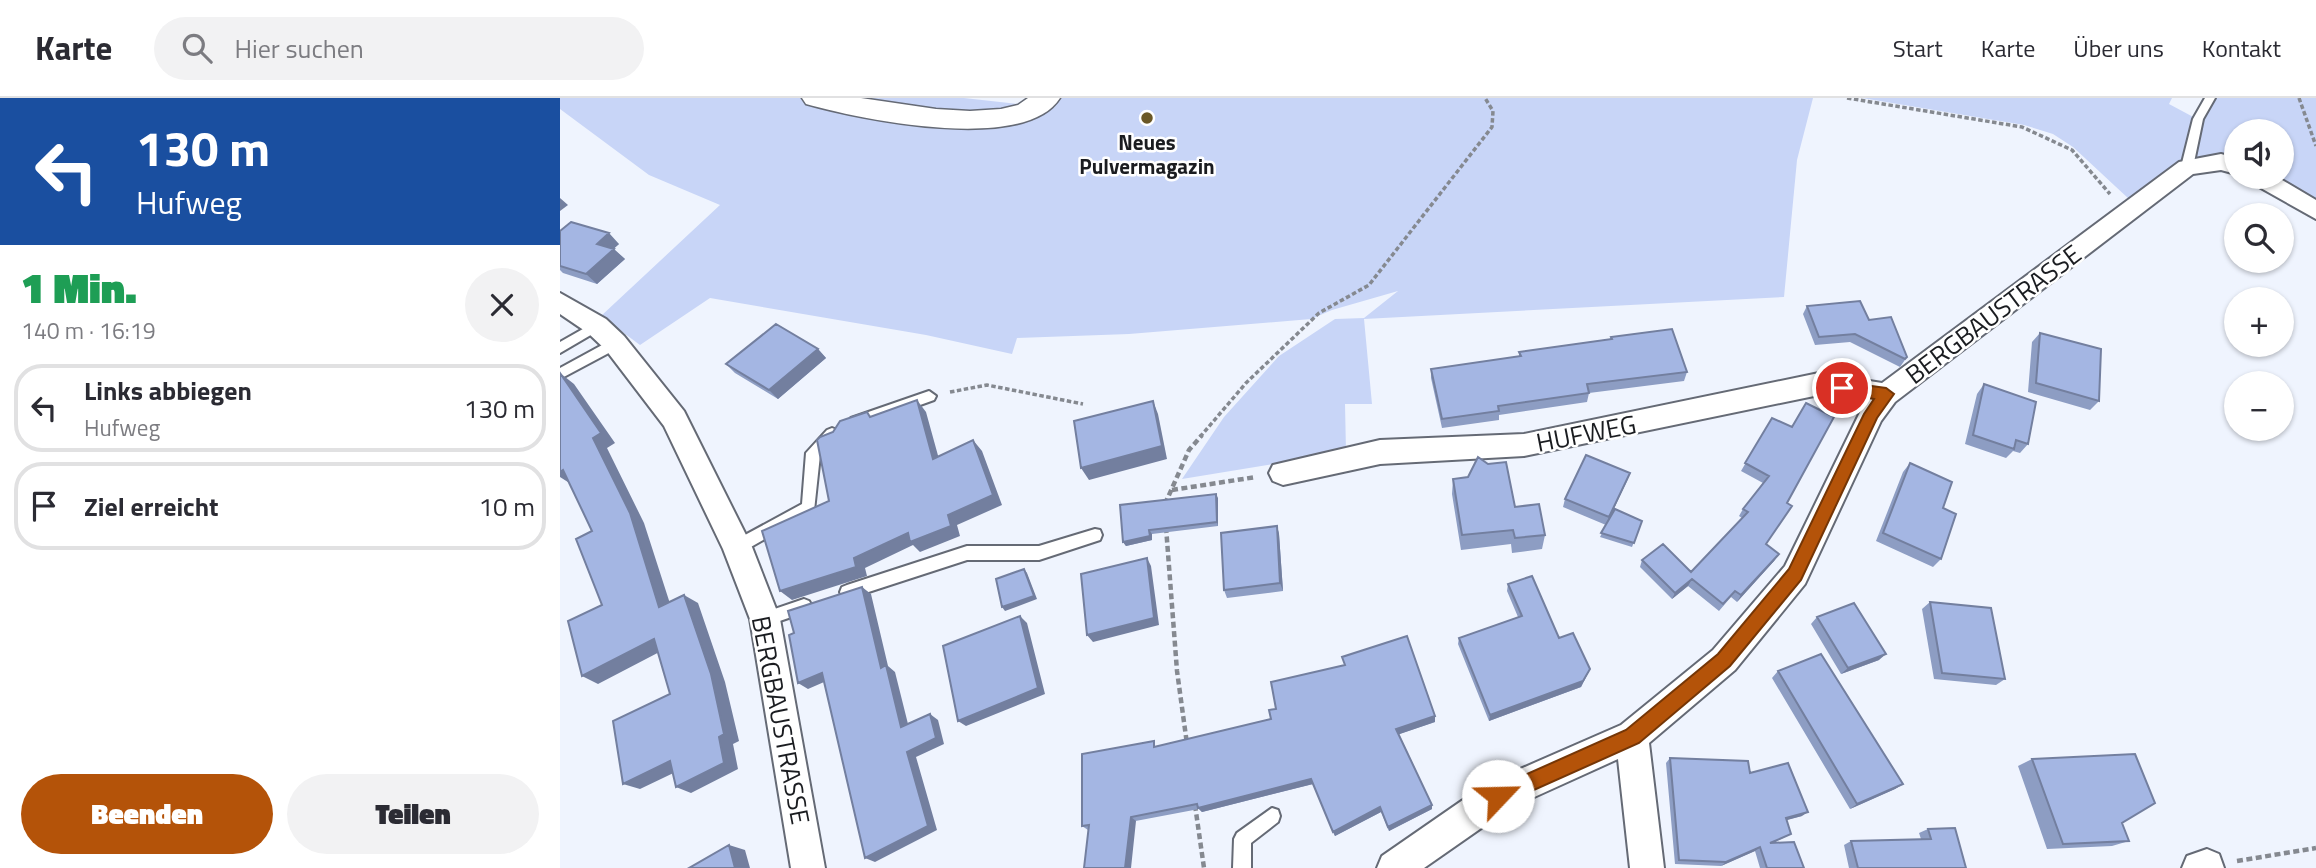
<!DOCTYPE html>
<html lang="de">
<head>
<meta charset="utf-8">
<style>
  body { margin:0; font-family:"Titillium Web",sans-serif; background:#f2f2f3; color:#2b2b33; height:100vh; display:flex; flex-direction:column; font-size:26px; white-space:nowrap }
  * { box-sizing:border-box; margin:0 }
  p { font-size:23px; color:#7c7c81 }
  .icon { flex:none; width:38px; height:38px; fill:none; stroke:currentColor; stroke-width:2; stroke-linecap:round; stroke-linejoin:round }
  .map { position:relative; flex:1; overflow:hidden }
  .details { display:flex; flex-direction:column; background:#fff; width:560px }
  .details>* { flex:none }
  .top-card { background:#1a4fa0; color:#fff; overflow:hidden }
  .buttons { position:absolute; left:1664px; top:21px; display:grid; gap:14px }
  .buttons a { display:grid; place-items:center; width:70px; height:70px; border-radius:50%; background:#fff; box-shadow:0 2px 5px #0004; font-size:35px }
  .pin { position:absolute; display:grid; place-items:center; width:60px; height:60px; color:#fff; margin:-30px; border:4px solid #fff; border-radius:50%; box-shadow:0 2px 7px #0007 }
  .me { position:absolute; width:77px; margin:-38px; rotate:66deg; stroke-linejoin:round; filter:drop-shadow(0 0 5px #0008) }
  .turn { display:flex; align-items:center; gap:24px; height:147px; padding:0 21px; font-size:32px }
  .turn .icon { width:91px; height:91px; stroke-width:2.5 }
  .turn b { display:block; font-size:49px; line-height:60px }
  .round { display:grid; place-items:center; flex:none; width:74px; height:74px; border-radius:37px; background:#f2f2f3 }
  .overview { display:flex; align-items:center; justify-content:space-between; height:119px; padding:0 21px }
  h1 { font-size:42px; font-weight:800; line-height:52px; color:#1e9e55 }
  .button { display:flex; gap:14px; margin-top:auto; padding:14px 21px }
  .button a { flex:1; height:80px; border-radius:42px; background:#b45309; color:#fff; font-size:28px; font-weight:800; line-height:80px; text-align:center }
  .button a+a { background:#f2f2f3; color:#2b2b33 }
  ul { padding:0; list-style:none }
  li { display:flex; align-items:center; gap:21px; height:88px; margin:0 14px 10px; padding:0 7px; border:4px solid #e1e1e2; border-radius:28px }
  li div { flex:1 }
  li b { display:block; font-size:26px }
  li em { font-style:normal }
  header { display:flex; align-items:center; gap:42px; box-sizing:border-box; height:98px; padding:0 35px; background:#fff; border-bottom:2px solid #e1e1e2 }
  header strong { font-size:33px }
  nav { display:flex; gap:38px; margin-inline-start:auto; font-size:24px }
  .search { width:490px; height:63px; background:#f2f2f3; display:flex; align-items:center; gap:18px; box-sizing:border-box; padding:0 24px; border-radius:38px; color:#7c7c81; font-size:26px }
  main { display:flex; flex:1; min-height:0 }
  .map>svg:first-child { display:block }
  .green { fill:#c8d5f7 }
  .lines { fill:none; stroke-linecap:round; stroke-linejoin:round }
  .service-casing { stroke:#656a75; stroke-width:4 }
  .minor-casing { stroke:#656a75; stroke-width:4 }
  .tertiary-casing { stroke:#656a75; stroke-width:3 }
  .path-far1 { stroke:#858990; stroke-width:3.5; stroke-dasharray:4.5 2.5; stroke-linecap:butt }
  .path { stroke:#858990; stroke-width:4.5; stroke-dasharray:6 3.5; stroke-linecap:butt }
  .service { fill:#fff; fill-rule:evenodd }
  .minor { fill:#fff; fill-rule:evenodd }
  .tertiary { fill:#fff; fill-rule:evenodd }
  .wall { fill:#8d9dc3 }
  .shaded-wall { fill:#737f9f }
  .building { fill:#a4b6e3; stroke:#737f9f; stroke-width:2 }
  .route { fill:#b45309; stroke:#753606; stroke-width:2 }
  .poi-dot { fill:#6a5726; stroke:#fff; stroke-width:2.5 }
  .labels { text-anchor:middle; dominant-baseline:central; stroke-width:5; stroke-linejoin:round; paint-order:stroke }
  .far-poi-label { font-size:21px; font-weight:bold; fill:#1a1c20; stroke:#fff }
  .street-label { font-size:26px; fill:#1a1c20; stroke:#fff }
</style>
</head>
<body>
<header>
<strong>Karte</strong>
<div class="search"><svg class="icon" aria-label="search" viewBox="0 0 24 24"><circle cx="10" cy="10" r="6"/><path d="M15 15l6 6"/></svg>Hier suchen</div>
<nav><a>Start</a><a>Karte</a><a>Über uns</a><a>Kontakt</a></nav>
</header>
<main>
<section class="details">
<div class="top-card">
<div class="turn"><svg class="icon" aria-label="left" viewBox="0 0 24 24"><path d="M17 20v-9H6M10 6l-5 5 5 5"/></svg><div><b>130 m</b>Hufweg</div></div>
</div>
<div class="overview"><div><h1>1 Min.</h1><p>140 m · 16:19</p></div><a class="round"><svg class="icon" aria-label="close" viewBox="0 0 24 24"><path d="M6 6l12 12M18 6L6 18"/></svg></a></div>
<ul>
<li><svg class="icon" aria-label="left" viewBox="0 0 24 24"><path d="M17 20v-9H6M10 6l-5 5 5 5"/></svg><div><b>Links abbiegen</b><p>Hufweg</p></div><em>130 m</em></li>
<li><svg class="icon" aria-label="arrive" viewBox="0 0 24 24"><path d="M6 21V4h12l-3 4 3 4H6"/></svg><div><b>Ziel erreicht</b></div><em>10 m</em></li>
</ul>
<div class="button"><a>Beenden</a><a>Teilen</a></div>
</section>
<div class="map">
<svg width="1756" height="770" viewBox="0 0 1756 770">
  <rect width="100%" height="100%" fill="#eff4fe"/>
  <path class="green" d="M0,0H404L494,10L500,0H1253L1237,62L1224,199L804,221L812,306H785L786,354L622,381L664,319L719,258L775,221L804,220L838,193L772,212L751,221L569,236L457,240L452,256L366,237L150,200L80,247L41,218L160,107L89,77L0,11Z
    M1302,0H1612L1609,6L1637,21L1650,0H1756V108L1711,79H1722V33H1676V62C1629,48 1604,74 1569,101L1513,49L1493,36L1464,27Z"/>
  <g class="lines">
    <defs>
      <path id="service" d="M1645,0H1655L1643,21L1633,69L1627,73L1621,69L1633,21Z
        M37,223L41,225L43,228L41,231L0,255V244Z
        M55,240L61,245L60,249L0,281V270Z
        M369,293L376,298L374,302L296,330L291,328L289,324L291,320Z
        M272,330L277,332L279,336L260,357L254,413L182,454L177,455L172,454L170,449L172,444L242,406L246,355L267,332Z
        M535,431L540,432L542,437L540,442L479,462H407L287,501L282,499L280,494L282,489L287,487L407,448H479Z
        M244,501L249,503L252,508L249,513L205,528L200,526L197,521L200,516Z
        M712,710L718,712L720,718L718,724L691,745V770H673L674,741L677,735Z"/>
      <path id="minor" d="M1661,56L1676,60V76L1661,72L1633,76L1335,304L1321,323L1245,486L1175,572L1089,645L1104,770H1070L1058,661L950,710L864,770H817L822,758L926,686L1061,627L1153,552L1225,468L1305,304L1259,297L964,358L820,366L723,387L713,383L709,375L713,367L820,342L964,336L1259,275L1322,285L1619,64Z
        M1689,79H1717L1756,102V121L1692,85Z
        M0,195L46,221L64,238L124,313L192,449L220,521L265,770H231L190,521L163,451L104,328L46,252L28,235L0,216Z
        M1647,751L1659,756L1664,770H1622L1627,758Z"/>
      <path id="tertiary" d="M242,0H301L376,11L410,13L441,11L458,7L468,0H500C465,56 299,21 246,6Z"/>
    </defs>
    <use href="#service" class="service-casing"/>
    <use href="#minor" class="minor-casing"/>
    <use href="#tertiary" class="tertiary-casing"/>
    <path class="path-far1" d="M1287,0L1462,29L1512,52L1550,96
      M1739,0L1756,48
      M390,294L427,287L523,306
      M640,339L686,285L759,215L809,187L932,29L933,13L925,0"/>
    <path class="path" d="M612,392L696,379
      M605,406L629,352L642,337
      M606,429L617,573L627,646
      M635,707L644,770
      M1677,763L1756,750"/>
    <use href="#service" class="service"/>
    <use href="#minor" class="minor"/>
    <use href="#tertiary" class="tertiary"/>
  </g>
  <path class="wall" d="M0,133L59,146L53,151L65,161L37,186L3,175L0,172Z
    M1247,208L1309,222L1347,259L1340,269L1290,244L1255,247L1243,216Z
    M1480,235L1539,303L1530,312L1468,294L1472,244Z
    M1051,239L1127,274L1124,283L1029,295L1027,304L939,317V322L882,330L871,280V271L959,259V254L1050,241Z
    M258,251L266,260L218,301L175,275L166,266Z
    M1424,286L1468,346L1460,355L1453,353L1446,360L1405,346L1417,296Z
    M1212,320L1227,405L1206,446L1219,456L1214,463L1177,504L1171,499L1159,513L1128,488L1112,501L1080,469L1082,462L1131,474L1182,420L1179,418L1183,411L1203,385L1181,373Z
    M1350,365L1383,410L1381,461L1373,469L1316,443L1343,374Z
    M1070,375L1051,417L1082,423L1072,449L1040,439L1046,427L1003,409L1005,401Z
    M893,381L955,409L985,437L982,451L952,455L951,446L901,452L892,396Z
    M658,400V428L592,436V442L566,448L563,444Z
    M717,428L719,436L723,493L667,500L664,492Z
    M948,486L1030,571L1021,589L929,623L898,546L899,540L958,519L947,493Z
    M1370,504L1445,581L1436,587L1374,581L1362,511Z
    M1257,519L1319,562L1281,576L1251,526Z
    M1218,573L1343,686L1335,691L1290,711L1212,580Z
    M875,624L839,636L872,707V711L829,733L821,714L775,738L753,686L642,714L639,711L528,732L522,728L599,648Z
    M1110,660L1190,675L1242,718L1226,722L1231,736L1213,745L1244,770H1200L1195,753L1161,768L1115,766L1106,665Z
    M1472,661L1562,725L1569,743L1552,748L1487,751L1458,668Z
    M1368,731L1406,770H1289L1284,747L1291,743L1361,741L1359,735Z"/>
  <path class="shaded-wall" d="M0,100L8,107L0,113Z
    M49,135L59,146L48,156L37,146Z
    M54,151L65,161L37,186L26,176Z
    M258,251L266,260L218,301L209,292Z
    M0,275L14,286L55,345L47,350L84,425L114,518L99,509Z
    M357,302L366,314L382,372L373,361Z
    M593,303L598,316L607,361L529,382L521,370Z
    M413,342L422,353L442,407L397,427L400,438L360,454L353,447L305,470L307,478L232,502L220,493L388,417Z
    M3,372L11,386L0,379V374Z
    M1070,375L1067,383L1046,427L1049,419Z
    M656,396L658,400V428L657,424Z
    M717,428L719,436L723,493L720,485Z
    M589,432L592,436V442L566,448L563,444Z
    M1219,456L1214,463L1177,504L1181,497Z
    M587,460L591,468L599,527L533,544L527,537Z
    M464,471L467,475L477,501L445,513L442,509Z
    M1132,481L1128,488L1112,501L1115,495Z
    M302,489L311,496L328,568L335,574L350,634L341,629L321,570Z
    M124,497L138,505L165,584L179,643L173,646L178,671L131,695L116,689Z
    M460,518L467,525L485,596L406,628L398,623Z
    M94,541L109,549L38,586L22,578Z
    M1326,556L1319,562L1281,576L1288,570Z
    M1030,571L1021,589L929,623L930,617Z
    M262,575L271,581L248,591L238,585Z
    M370,616L378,622L384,646L356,659L377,732L315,764L305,760L347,654Z
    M875,618V624L837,637L836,631Z
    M110,663L126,669L80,691L63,686Z
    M751,681L753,686L642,714L638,710Z
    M1343,686L1335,691L1290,711L1297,706Z
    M872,707V711L829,733L828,729Z
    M820,709L821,714L775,738L773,734Z
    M1248,714L1242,718L1220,724L1226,720Z
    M571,719L576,723L571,770H565Z
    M169,747L185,752L190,770H175Z
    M1200,749L1195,753L1161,768L1166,764Z"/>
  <path class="building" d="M11,124L49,135L37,146L54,151L26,176L0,168V133Z
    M1300,203L1309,222L1331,219L1347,259L1345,261L1295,236L1259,239L1247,208Z
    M216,226L258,251L209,292L166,266Z
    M1112,231L1127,274L1027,286L1029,295L938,308L939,313L882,321L871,271L961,258L959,254L1052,241L1051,239Z
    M1480,235L1541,251L1539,303L1476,285Z
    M0,275L41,335L33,340L70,415L99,509L124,497L151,576L164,636L159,639L164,665L116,689L110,663L63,686L53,623L110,596L94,541L22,578L8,523L42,507L16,441L32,433L3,372L0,374Z
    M1424,286L1476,304L1468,346L1456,342L1454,351L1413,337Z
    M357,302L373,361L413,342L433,397L388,417L391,428L350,444L348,435L294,460L296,469L220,493L202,433L269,403L257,342L260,339L273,334L280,323L307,314L310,319Z
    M593,303L602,348L521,370L514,323Z
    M1246,305L1274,319L1227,405L1232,408L1206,446L1219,456L1181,497L1175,493L1163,506L1132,481L1115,495L1082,462L1103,446L1131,474L1188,414L1183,411L1209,378L1185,365L1212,320L1232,329Z
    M1026,357L1070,375L1049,419L1005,401Z
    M918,359L928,366L946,364L955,409L979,406L985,437L955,440L953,432L902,437L893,381L908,379Z
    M1350,365L1392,384L1383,410L1396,416L1381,461L1323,435Z
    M656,396L657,424L589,432L590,438L563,444L560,407Z
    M1055,411L1082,423L1074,445L1041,435Z
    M717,428L720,485L664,492L661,435Z
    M587,460L594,520L527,537L521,476Z
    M464,471L474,498L442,509L436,481Z
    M972,478L999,540L1013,535L1030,571L1023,583L930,617L899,540L962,518L948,486Z
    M302,489L321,570L326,567L341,629L370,616L376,640L347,654L368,728L305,760L262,575L238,585L229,537L234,535L228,513Z
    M1370,504L1431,510L1445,581L1382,575Z
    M1294,505L1326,556L1288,570L1257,519Z
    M460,518L478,590L398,623L383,548Z
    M847,538L875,618L836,631L872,707L828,729L820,709L773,734L751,681L638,710L637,706L571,719L565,770H524L529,727L522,728V656L594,643V649L711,621L709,612L716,611L711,584L785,567L782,559Z
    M1261,556L1343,686L1297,706L1218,573Z
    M1575,656L1595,705L1562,725L1569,743L1503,746L1472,661Z
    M1110,660L1188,663L1190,675L1228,665L1248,714L1226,720L1231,736L1210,745L1234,744L1244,770H1207L1200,749L1166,764L1119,762Z
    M1395,730L1406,770H1298L1291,743L1371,741L1368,731Z
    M169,747L175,770H129Z"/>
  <path class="route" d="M1282,284L1326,290L1334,296L1317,320L1241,482L1170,568L1079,645L938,708L931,705L928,698L931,692L1066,632L1158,556L1229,471L1304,316L1314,301L1277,294L1274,290Z"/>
  <circle class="poi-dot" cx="587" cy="20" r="7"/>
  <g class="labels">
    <g class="far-poi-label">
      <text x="587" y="44">Neues<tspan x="587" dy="24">Pulvermagazin</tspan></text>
    </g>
    <g class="street-label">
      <text transform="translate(1433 216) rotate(-37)">BERGBAUSTRASSE</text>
      <text transform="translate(1026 335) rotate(-11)">HUFWEG</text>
      <text transform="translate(221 622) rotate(79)">BERGBAUSTRASSE</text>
    </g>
  </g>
</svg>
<div class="buttons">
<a><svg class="icon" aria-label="sound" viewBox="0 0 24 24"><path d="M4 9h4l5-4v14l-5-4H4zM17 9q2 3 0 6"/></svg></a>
<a><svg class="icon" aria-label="search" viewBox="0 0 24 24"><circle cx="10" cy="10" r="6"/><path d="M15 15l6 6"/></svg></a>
<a>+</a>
<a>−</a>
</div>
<div class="pin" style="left:1282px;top:290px;background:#d93025"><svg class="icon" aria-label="arrive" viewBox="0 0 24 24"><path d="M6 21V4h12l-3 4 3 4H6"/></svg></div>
<svg class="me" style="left:938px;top:698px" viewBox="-20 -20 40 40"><circle r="19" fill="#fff"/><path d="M0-13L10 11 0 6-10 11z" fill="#b45309"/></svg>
</div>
</main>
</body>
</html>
